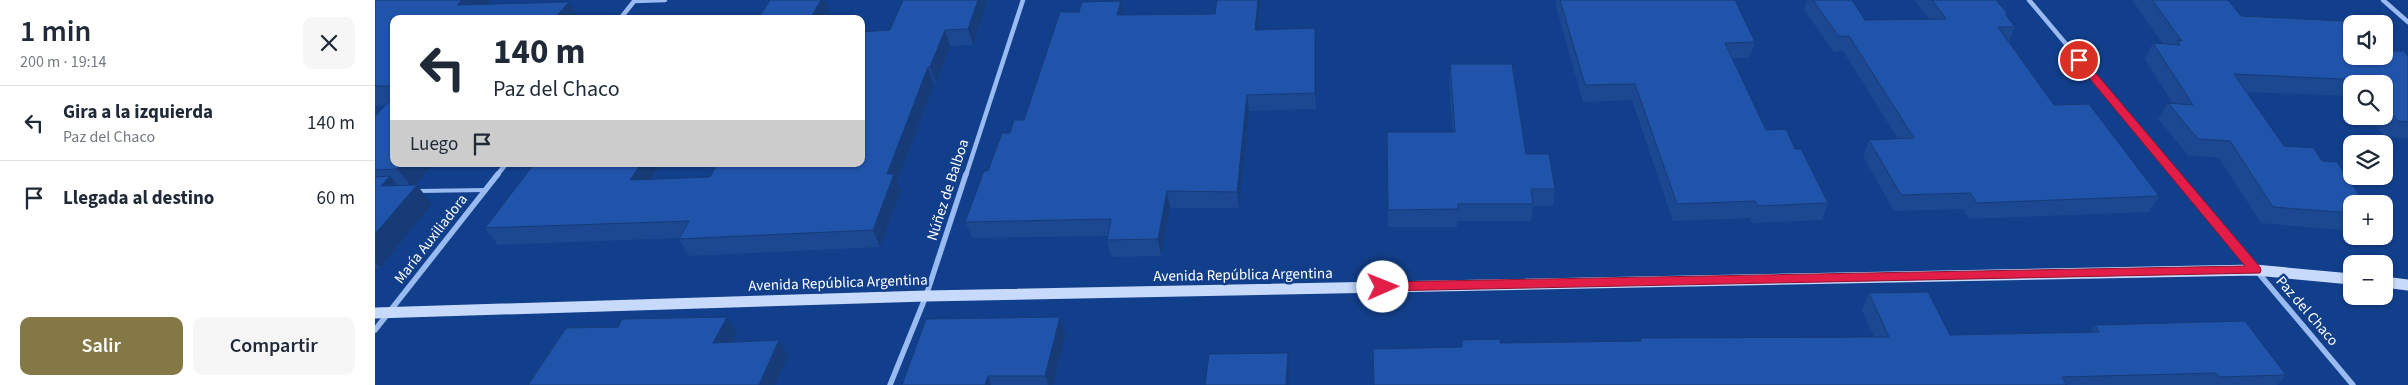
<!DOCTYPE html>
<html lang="es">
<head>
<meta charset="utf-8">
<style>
  body { margin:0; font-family:"Source Sans 3",sans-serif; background:#f6f6f7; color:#1f2937; height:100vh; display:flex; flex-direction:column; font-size:19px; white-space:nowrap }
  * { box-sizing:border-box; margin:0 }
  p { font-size:16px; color:#747a83 }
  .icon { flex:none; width:28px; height:28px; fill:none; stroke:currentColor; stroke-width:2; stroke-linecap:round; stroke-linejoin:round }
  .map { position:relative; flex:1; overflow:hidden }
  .drawer { display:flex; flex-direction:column; background:#fff; width:375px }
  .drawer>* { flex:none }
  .hud { position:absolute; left:15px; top:15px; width:475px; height:152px; border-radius:10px; box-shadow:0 1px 4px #0004; background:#fff; color:#1f2937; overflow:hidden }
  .tools { position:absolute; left:1968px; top:15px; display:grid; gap:10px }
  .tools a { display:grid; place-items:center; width:50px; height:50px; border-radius:10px; background:#fff; box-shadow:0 1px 4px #0004; font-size:25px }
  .pin { position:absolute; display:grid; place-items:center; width:42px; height:42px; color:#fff; margin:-21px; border:2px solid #fff; border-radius:50%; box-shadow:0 1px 5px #0007 }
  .me { position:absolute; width:55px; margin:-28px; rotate:89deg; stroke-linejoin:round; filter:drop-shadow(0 0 4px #0008) }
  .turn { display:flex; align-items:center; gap:18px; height:105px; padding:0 20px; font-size:22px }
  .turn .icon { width:65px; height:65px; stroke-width:2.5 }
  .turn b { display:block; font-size:35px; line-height:42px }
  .then { display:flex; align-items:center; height:48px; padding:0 20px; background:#0003; gap:10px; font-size:19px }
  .round { display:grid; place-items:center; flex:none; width:52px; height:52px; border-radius:10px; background:#f6f6f7 }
  .overview { display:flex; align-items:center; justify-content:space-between; height:85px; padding:0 20px }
  h1 { font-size:30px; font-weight:600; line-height:38px }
  .button { display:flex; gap:10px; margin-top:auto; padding:10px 20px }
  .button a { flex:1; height:58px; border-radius:10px; background:#847946; color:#fff; font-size:20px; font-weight:600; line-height:58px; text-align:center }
  .button a+a { background:#f6f6f7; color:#1f2937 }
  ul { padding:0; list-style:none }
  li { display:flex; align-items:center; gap:15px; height:75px; padding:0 20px; border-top:1px solid #e0e1e3 }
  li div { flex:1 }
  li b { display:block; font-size:19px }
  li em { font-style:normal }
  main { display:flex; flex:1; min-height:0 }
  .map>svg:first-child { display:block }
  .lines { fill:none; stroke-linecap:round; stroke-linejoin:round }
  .lane { stroke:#99bbf1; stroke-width:4 }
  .street-far1 { stroke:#99bbf1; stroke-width:4.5 }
  .street { stroke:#99bbf1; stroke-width:5.5 }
  .secondary { stroke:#c7dafb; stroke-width:11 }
  .wall { fill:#1c4892 }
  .shaded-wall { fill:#163b77 }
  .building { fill:#2054aa; stroke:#163b77 }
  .route { fill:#e11d48; stroke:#92132f }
  .labels { text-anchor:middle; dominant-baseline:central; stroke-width:5; stroke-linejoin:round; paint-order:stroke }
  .street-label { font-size:15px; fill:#fff; stroke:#123f8b }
</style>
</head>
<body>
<main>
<section class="drawer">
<div class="overview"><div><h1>1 min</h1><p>200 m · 19:14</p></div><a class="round"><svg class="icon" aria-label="close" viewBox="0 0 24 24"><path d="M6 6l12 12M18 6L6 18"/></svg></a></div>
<ul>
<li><svg class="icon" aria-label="left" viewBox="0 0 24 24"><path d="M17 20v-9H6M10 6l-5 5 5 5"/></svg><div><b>Gira a la izquierda</b><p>Paz del Chaco</p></div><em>140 m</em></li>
<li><svg class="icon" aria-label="arrive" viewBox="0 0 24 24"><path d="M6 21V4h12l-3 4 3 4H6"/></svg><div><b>Llegada al destino</b></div><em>60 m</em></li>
</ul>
<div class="button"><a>Salir</a><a>Compartir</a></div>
</section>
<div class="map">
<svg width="2033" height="385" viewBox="0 0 2033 385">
  <rect width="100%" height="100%" fill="#123f8b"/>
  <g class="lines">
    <path class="lane" d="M43,191L111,190"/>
    <path class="street-far1" d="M1654,0L1801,175
      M2008,0L2033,22
      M259,1L290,0
      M245,19L260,0
      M122,175L131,164
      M591,175L648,0"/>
    <path class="street" d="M1800,174L1978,385
      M0,330L123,174
      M515,385L551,296L591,174"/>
    <path class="secondary" d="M2009,282L2033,285
      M0,313L551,296L1880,270L1976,279"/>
  </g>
  <path class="wall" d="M0,0H116L113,4L19,19V164L40,185L57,204L5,268L0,269V116L10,105L0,106Z
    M528,0H610L611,5L598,45L575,46L561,83L559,84L522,182L526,190L505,247L314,256L304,239V238L123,245L110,228L159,164H286L277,180L335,177L486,164L515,30Z
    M842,0H886L883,30L940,28L941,44V109L874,111L864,208H795L786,256L736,257L732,240L733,236L597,238L590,222L613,171L635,133L649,120L749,15L840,14Z
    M1181,0H1360L1380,42L1375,58H1357L1391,130L1420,149L1453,203L1447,220L1377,223L1375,218L1298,221L1257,100L1208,102L1181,7Z
    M1432,0H1477L1490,20L1554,19L1539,0H1621L1633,14L1632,17L1640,27L1634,41L1679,105L1784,196L1774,212L1594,219L1588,209L1519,211L1488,156L1494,140L1523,139L1468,51L1459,52L1429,10Z
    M1757,0H1853L1866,16L2018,51L2033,56V138L2010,137L1992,116H2009V84H1976V99L1974,96L1871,92L1909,146L1976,204V231L1886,223L1844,158L1813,155L1783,119L1793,103L1798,104L1770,59L1778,43L1788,44Z
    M1075,64L1180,189L1178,206H1158L1156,221H1082V227H1013L1012,132H1078L1074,81Z
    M1494,293L1575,335L1715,332L1720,325L1911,375L1902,385H999L1086,347L1087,340L1125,343L1265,341V338L1499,337L1487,310Z
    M685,317L691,335L678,385H527Z"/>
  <path class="shaded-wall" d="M87,0H116L99,19L82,5Z
    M446,0H450L455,12L451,19H435Z
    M603,0H610L611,5L598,45L593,29Z
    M883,0H886L881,46L880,30Z
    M746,1L749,17L742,15Z
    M194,2L204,19H179Z
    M940,28L941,44V109L940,93Z
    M570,30L575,46L561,83L555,67Z
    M553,67L559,84L522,182L526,190L505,247L498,230L512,174Z
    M872,95L874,111L864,208L862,192Z
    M26,164H58L38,188L22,169Z
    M266,164H286L265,197L255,180Z
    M15,176L31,196L6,186Z
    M42,185L57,204L5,268L0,263V234Z
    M792,191L795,208L786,256L783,239Z
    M352,317L362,333L348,359L338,343Z
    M685,317L691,335L678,385H673L670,376Z
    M404,340L413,356L400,385H384Z
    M913,353L915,370L914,385H911Z
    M613,376L616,385H610Z"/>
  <path class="building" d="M0,0H87L82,5L194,2L179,19H19V86H0Z
    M395,0H446L435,19H383Z
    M528,0H603L593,29L570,30L555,67H553L512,174H519L498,230L304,239L314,221L110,228L159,164H266L255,180L335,177L342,164H486V32L515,30Z
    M842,0H883L880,30L940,28V93L872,95L862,192L792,191L783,239L732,240L736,219L590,222L609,171H613L627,133H635L639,120H649L685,12H704L707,2L746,1L742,15L840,14Z
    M1185,0H1360L1380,42L1350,43L1391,130L1411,129L1420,149H1426L1453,203L1383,206L1380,201L1302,204L1260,84L1210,85Z
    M1438,0H1477L1490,20L1571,19L1557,0H1621L1633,14H1630L1640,27H1623L1679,105L1714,104L1784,196L1602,203L1595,193L1526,195L1494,140L1539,138L1474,36L1464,37Z
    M1777,0H1853L1866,16L1991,22L1993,24H1976V56H2009V41L2018,51H2029L2033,56V122L2023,121L2009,105V84H1989L1986,80L1859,74L1909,146L1939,148L1947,161L1962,162L1990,204H1976V213L1898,207L1855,141L1823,139L1793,103L1818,105L1778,43L1805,45L1802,40L1807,41Z
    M1075,64H1137L1151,154H1174L1180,189H1156L1158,204H1083V209L1013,210L1012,132H1080Z
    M19,97V164H26L22,169L0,170V116Z
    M15,176L6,186L42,185L0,234V177Z
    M1553,292L1575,335L1724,332L1720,325L1870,321L1911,375L1844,377L1841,373L1687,377L1692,385H999L998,349L1087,347V340L1125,339V343L1266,341L1265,338L1514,337L1494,293Z
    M352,317L338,343L404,340L384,385H153L191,328L243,327L247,319Z
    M685,317L670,376H613L610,385H527L551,319Z
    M913,353L911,385H830L834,354Z"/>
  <path class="route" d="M1701,58H1708L1885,267L1886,270L1885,273L1008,291L1001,287L1008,282L1870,266L1701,62Z"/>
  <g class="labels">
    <g class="street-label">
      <text transform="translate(573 190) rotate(-72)">Núñez de Balboa</text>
      <text transform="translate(56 239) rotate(-52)">María Auxiliadora</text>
      <text transform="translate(868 275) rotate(-1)">Avenida República Argentina</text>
      <text transform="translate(463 283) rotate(-2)">Avenida República Argentina</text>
      <text transform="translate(1932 311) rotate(49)">Paz del Chaco</text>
    </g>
  </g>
</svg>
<div class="tools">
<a><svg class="icon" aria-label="sound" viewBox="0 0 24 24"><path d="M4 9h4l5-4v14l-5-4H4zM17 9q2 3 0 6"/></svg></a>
<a><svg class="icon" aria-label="search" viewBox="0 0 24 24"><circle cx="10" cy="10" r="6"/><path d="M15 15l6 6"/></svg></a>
<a><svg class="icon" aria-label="layers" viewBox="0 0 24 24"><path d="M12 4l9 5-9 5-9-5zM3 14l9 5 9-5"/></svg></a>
<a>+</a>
<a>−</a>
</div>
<div class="pin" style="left:1704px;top:60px;background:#d93025"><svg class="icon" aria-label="arrive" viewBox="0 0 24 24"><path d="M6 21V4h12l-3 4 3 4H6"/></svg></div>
<svg class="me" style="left:1008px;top:287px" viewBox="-20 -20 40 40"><circle r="19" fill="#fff"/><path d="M0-13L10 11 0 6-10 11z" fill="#e11d48"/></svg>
<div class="hud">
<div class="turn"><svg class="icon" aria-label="left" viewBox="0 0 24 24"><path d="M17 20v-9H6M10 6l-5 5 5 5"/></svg><div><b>140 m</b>Paz del Chaco</div></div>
<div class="then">Luego<svg class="icon" aria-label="arrive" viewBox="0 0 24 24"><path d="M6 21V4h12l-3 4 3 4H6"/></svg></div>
</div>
</div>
</main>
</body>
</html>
